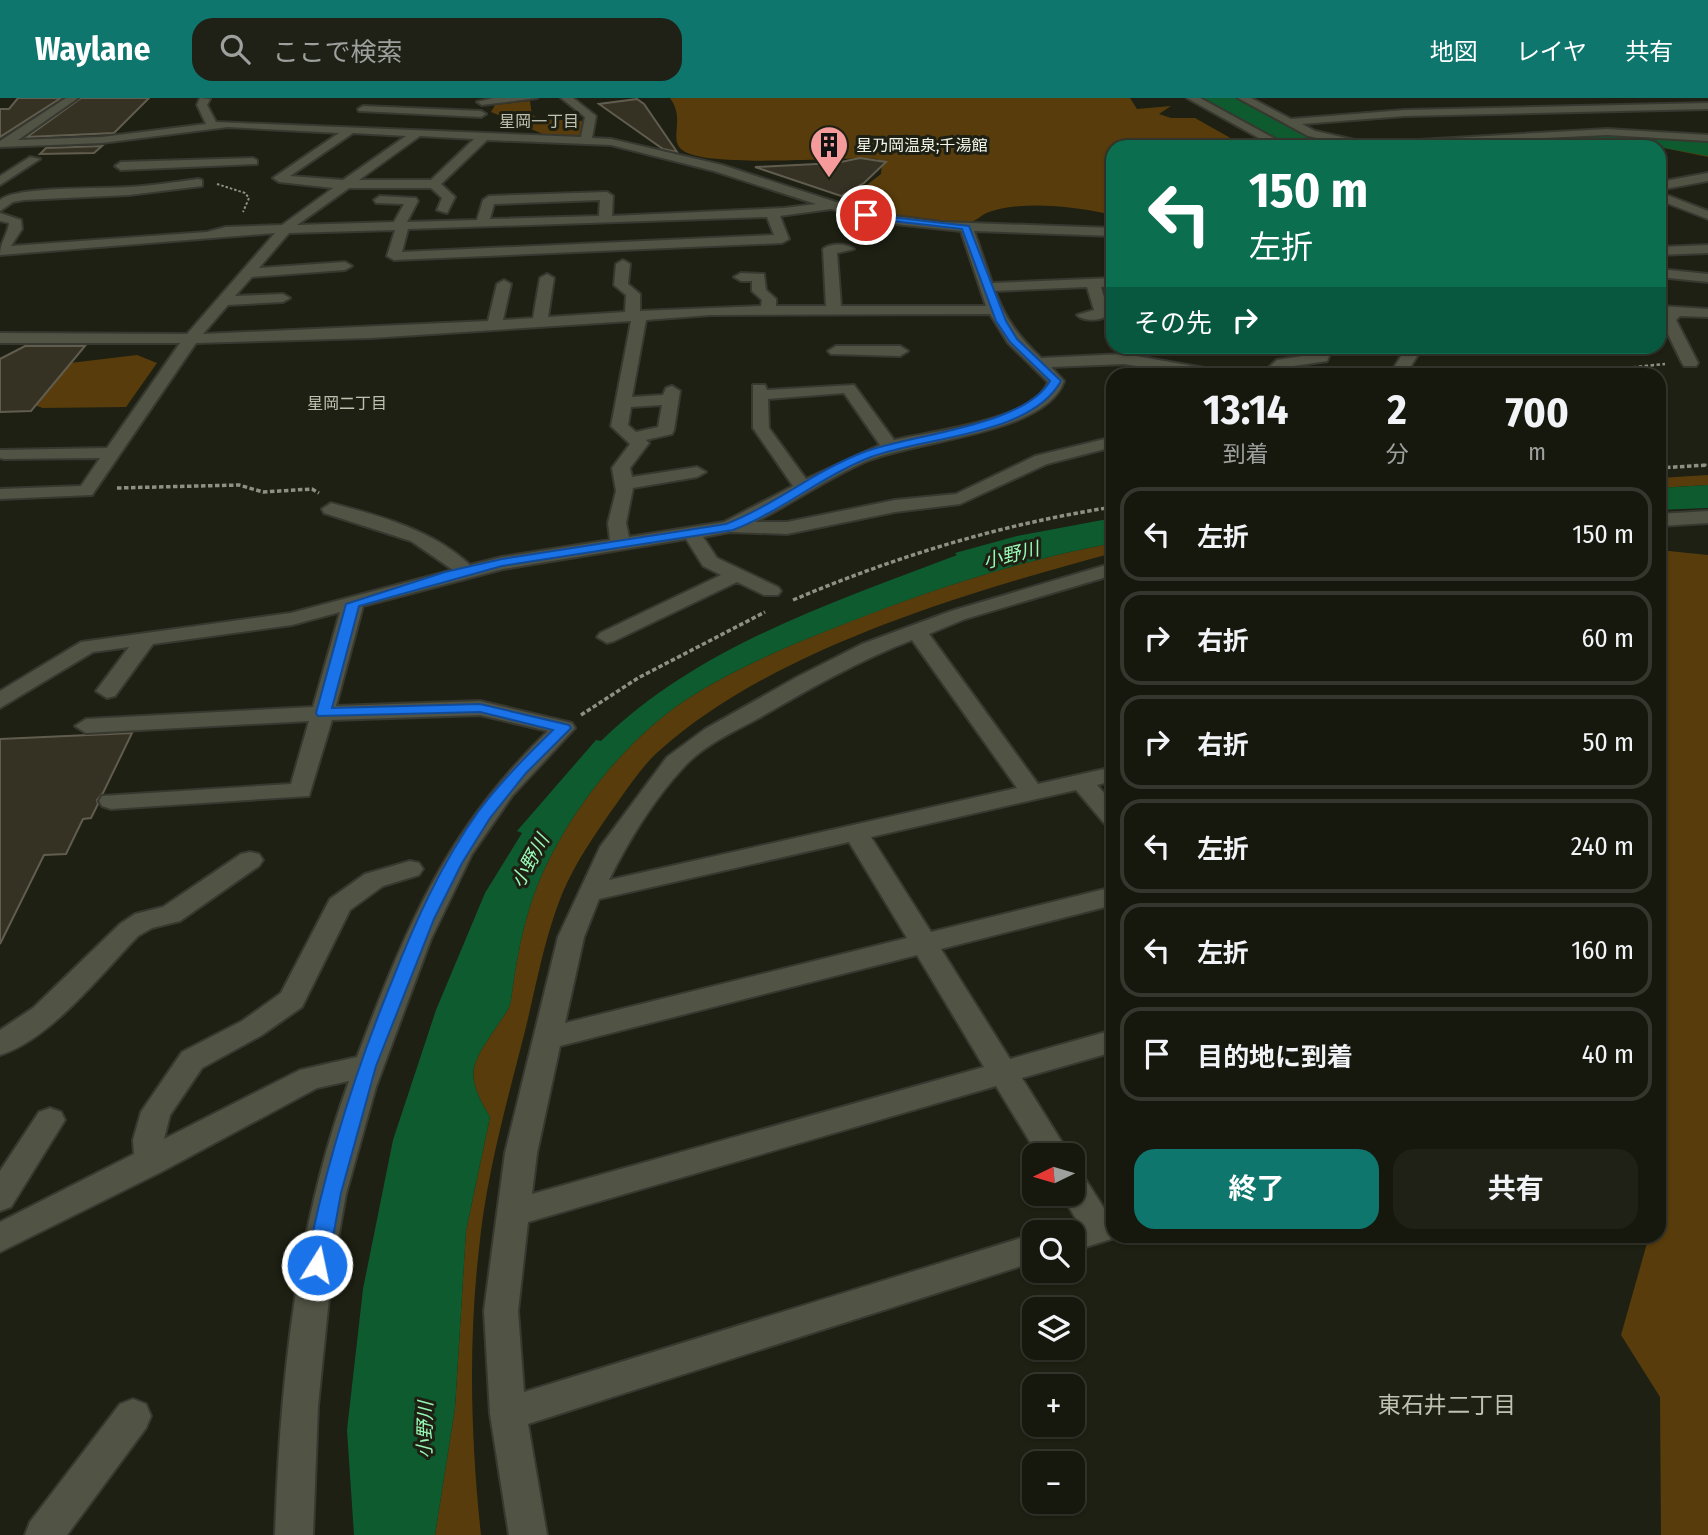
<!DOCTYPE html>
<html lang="ja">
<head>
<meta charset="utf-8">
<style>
  body { margin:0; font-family:"Fira Sans Condensed","Noto Sans JP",sans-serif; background:#1f2117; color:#f1f3f6; height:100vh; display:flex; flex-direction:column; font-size:26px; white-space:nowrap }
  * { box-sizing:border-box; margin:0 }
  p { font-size:23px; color:#9ea09e }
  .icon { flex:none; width:38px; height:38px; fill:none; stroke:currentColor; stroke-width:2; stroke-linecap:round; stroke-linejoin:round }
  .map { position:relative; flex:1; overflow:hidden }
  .drawer { position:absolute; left:1106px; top:270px; width:560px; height:875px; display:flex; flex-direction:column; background:#16180e; border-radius:21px; box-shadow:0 2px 5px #0004,0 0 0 2px #35372e }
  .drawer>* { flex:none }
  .guide { position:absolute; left:1106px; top:42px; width:560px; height:214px; border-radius:21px; box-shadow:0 2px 5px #0004,0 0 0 2px #35372e; background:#0b6e4f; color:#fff; overflow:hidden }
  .needle { width:46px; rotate:265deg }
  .controls { position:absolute; left:1022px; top:1045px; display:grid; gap:14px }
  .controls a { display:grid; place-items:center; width:63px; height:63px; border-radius:14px; background:#16180e; box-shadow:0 2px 5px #0004,0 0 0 2px #35372e; font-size:35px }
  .pin { position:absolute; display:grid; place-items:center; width:60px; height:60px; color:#fff; margin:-30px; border:4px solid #fff; border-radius:50%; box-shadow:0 2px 7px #0007 }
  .me { position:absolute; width:77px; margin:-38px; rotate:10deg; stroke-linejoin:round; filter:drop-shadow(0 0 5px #0008) }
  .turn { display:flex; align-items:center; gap:24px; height:147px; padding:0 28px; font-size:32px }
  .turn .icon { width:91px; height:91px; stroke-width:2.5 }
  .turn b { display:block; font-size:49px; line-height:60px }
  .then { display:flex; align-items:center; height:66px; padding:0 28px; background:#0003; gap:14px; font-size:26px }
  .eta { display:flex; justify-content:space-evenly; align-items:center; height:119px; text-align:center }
  .eta b { font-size:42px; font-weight:700; line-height:49px }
  .primary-button { display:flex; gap:14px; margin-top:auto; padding:14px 28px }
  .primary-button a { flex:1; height:80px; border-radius:21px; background:#0f766e; color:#fff; font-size:28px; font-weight:700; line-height:80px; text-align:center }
  .primary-button a+a { background:#1f2117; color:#f1f3f6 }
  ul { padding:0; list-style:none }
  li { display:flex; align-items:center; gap:21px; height:94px; margin:0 14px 10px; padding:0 14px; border:4px solid #35372e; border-radius:21px }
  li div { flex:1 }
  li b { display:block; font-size:26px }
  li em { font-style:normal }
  header { display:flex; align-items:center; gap:42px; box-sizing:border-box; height:98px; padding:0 35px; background:#0f766e; color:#fff }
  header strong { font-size:33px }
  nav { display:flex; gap:38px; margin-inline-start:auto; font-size:24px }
  .search { width:490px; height:63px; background:#1f2117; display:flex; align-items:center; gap:18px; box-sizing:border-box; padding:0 24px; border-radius:21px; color:#9ea09e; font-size:26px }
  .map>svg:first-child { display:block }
  .green { fill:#583c0b }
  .water { fill:#0d5b2f }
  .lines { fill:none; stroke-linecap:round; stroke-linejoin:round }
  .river { fill:#0d5b2f; fill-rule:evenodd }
  .building { fill:#353224; stroke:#615d4e; stroke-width:2 }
  .minor-casing { stroke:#373830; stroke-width:4 }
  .path-far2 { stroke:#8e9085; stroke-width:2; stroke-dasharray:2.5 2; stroke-linecap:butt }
  .path-far1 { stroke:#8e9085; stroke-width:2.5; stroke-dasharray:3.5 2.5; stroke-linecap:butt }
  .path { stroke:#8e9085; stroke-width:3.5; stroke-dasharray:4.5 2.5; stroke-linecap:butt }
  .minor { fill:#515344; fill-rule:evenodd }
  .route { fill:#1a73e8; stroke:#114b97; stroke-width:2 }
  .labels { text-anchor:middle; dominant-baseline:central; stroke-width:6; stroke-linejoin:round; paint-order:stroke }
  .far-neighbourhood-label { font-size:16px; fill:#bfc2b1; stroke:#1e2013 }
  .far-poi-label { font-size:16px; fill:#f3f5ec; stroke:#1e2013; text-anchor:start }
  .water-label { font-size:19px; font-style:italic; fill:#99f9b6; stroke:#1e2013 }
  .near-neighbourhood-label { font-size:23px; fill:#bfc2b1; stroke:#1e2013 }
</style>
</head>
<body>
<header>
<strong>Waylane</strong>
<div class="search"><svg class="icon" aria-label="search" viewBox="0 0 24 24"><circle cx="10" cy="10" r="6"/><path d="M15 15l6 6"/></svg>ここで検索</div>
<nav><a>地図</a><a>レイヤ</a><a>共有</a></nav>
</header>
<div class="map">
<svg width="1708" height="1437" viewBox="0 0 1708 1437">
  <rect width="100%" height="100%" fill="#1e2013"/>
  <path class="green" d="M670,0H1130L1137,11L1171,8L1159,16L1171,20H1195L1234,42L1268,45L1277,49H1113V117C1079,109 1023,102 989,114C982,116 977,123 970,124C941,131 871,114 842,106L881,76L882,65L877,61C842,58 698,72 680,50C670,39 685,20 670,0Z
    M530,3L532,17L540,21L583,23L580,38L550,39L491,14L495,7Z
    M1594,43C1633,43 1670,43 1708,50V59L1659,49L1601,47Z
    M137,257L157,265L126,309L43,310L31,306L70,265Z
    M1708,377V387L1659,390V380Z
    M1113,445V455C968,494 772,551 659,653C643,667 630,687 617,705C597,733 576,763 562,796C544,841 536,889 524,937C506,1007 486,1079 479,1151C468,1246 471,1343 481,1437H435L455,1310L466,1133L490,1019C463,974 471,967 499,925C504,917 510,911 511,902C516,865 522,829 535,794C561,725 615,654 674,610C729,571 802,542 864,518C945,487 1028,461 1113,445Z
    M1659,452L1708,457V1437H1661L1660,1299L1621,1237L1649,1138H1659Z"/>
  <path class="water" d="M1199,0H1235L1313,39L1356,49H1293Z
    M1587,37L1660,39L1708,46V50C1670,43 1633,42 1595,43L1601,47L1414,49Z
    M1708,387V410L1659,412V390Z
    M1113,420V445C1028,461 945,487 865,518C802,542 729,571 674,610C615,654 561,725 535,794C522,829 516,865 511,902C510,911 504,917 499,925C471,967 463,974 490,1019L466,1133L455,1310L435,1437H354L347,1332L363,1191L393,1042L436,912L485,795L522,735L517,733L596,642L601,643C698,548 832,505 957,457L955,455L1017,438Z"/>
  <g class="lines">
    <path class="river" d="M1589,34L1649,35L1708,42V58L1659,49H1456L1460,43L1469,41Z"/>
  </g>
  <path class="building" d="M18,0H61L0,39V11H9Z
    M81,0H149L114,35L27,39Z
    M637,1L644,6L677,54L663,51L599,6Z
    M102,48L94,55L40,56L46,50Z
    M860,60L886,64L864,85L841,98L755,69L836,65Z
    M25,248H85L31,313L0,314V261Z
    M132,635L103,695L97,702L98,706L91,720L83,721L66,756L44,757L0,846V641Z"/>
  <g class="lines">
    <defs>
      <path id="minor" d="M66,0H78L18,42L102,39L206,26L197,7L200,0L210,1L207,7L216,24L581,39L585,19L561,0H573L596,18L592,40L611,41L722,67L851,109L886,117L941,124L1113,130V138L974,133L992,185L1113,180V188L1101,189L1109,216C1102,223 1084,224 1077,217L1094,212L1087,189L995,193C1005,221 1020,240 1041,260L1124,256L1210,271L1218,276H1186L1124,266L1051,269L1064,283C1047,336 916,342 867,363C828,380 793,405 755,424H787L895,402L956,396L1035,358L1113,339V349L1047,366L960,406L895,414L787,436L730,434L703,439L717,460L778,489L781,493L778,497H764L737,484L614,543L607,545L597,539L600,535L721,477L703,468L686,441L503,471L363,508L336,608L480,603L572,625L575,630L512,698L472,756L431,841L376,989L346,1096L331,1180L318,1308L313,1437H275C280,1283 296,1129 349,983L317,990L161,1074L0,1154V1124L134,1056L133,1042L141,1014L182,954L242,923L281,895L330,801L365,776L410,763L419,765L423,771L419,777L383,788L350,812L302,909L262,937L202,970L170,1017L164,1041L300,972L357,959C407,828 445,733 548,633L480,617L332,622L309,698L111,711L102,708L99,703L102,698L291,686L309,623L86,635L75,628L86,621L313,609L340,514L292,527L153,546L115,598L107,600L96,593L129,549L93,554L0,610V593L81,544L291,515L453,472L411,443L324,415L322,411L331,405C380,418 433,432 470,467L502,459L610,442L608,425L616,393L612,370L630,346L611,328L631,223L371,240L196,245L92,397L0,401V391L81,388L100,360L4,361L0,360V352L107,350L180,245H0V235L187,236L275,135L0,157C0,144 8,136 9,125L0,123V115L21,122L22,131L11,148L207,134L226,129L282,127L333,90L279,84L273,80L339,35L228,29L102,45L0,49V43ZM353,35L406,38L343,82L290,78ZM420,38L474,41L431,82H359ZM487,42L611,47L714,73L816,106L784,110L612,118L613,98L607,94L489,98L483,102L477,122L407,124L418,103L416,100L380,98L374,102L376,105L404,106L394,124L297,127L349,90H431L442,100L437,112L447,115L455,99L441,86ZM600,102L599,118L490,121L494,106ZM831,111L886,125L961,133L986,208H841L837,155L854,151C847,145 830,145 823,151L826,208H776V201L766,192L764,176L741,175L734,179L741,183H752V193L762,202L761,208L640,213V196L628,186L630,166L623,162L616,166L614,187L626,197L625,214L548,219L554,180L547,176L540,180L533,220L503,222L511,186L504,182L497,186L488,223L203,236L228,207L283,204L290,200L283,196L235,198L252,179L345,172L352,168L345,164L259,170L289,135L395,132L387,158L394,162L782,145L789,141L780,118ZM767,119L774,137L402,154L408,131ZM990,216L1008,245L1048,284C1034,323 931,333 894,342L854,287L767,292L765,287H753V330L793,388L724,424L629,439L626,425L633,390L697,379L706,374L697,369L632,379L630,370L649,345L646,342L672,336L674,332L680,293L672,288L666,290L663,297L632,299L646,222L711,217ZM844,295L880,347L806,381L769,330L768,301ZM662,307L658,329L636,334L628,327L631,309Z
        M493,0H537L482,7L477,4Z
        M1187,0H1200L1290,49H1275Z
        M1238,0H1251L1291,21L1405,12L1708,5V11L1405,18L1302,26L1315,33L1368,45L1607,31L1708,37V43L1607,37L1357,49L1308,38Z
        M363,8L481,13L486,16L481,19L359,13L358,11Z
        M30,59L40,61L0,87V78Z
        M253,60L257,62V66L121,72L115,68L121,64Z
        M1708,75V83L1659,92V84Z
        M198,81L202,82V88L129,97L24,102L13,104L0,113V102C16,88 102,91 128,89C151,88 175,84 198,81Z
        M1659,94L1708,113V121L1659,102Z
        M1708,147V155L1659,157V149Z
        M1659,171L1708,176V184L1659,179Z
        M1660,208L1708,211V219L1680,218L1676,222L1698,265L1696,268H1684L1682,265L1661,222L1665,217L1659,216Z
        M836,248H900L908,253L900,258L831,256L828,253Z
        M1312,248H1327L1331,253L1327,263L1287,269L1275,276L1267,271L1277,262L1315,256Z
        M1336,248H1371C1363,255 1344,255 1336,248Z
        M1399,248H1414L1419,255L1406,276H1390L1403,255Z
        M1708,413V425L1659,428V416Z
        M1113,465V477L965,521L929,536L1038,686L1113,669V683L1097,687L1113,705V728L1104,725L1076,692L871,739L931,834L1113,789V807L941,851L1010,961L1113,932V954L1022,980L1070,1057H1038L996,988L528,1124L518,1213L524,1294L1034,1136V1164L528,1326L547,1437H509L490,1316L484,1213L497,1115L505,1055L558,839L600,749L667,659L705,631L797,579L862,546L951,513ZM912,542L1017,690L609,782C628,744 653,702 683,670C702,648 733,634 759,620C809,591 858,563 912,542ZM849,744L907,840L565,925L584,839L599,801ZM917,857L984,969L532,1096L537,1055L560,948Z
        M250,754L259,756L263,762L259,768L180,823L152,830L138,838C101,876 51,941 0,957V932L33,910L120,826L135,816L163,809L241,756Z
        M50,1010L61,1014L65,1022L11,1109L0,1113V1073L39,1014Z
        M1073,1075L1084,1079L1107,1115L1113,1114V1138H1121L1073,1153V1134H1059L1061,1129L1078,1124L1061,1096H1073Z
        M133,1301L146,1306L151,1318L146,1330L67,1437H25L30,1424L120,1306Z"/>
    </defs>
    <use href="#minor" class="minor-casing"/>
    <path class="path-far2" d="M217,86L245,95L249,100L243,114"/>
    <path class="path-far1" d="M1567,276L1665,266
      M1703,367H1708"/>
    <path class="path" d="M1659,370L1708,367
      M117,390L239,387L263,394L312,391L319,395
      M793,502C897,458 1002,426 1113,409
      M581,617L638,580L765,514"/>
    <use href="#minor" class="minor"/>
  </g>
  <path class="route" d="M863,116L969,128L1006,223L1017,241L1061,283C1030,338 927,338 871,359C822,378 782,413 733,432L502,468L359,508L332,610L480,606L569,627L571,630L526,675L490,720L462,765L434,821L376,968L341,1095L328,1167L325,1173L317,1176L309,1173L306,1167C325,1069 354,976 392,883C415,824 441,766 478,714C500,684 526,658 553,632L480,614L318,618L316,615L346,506L445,474L502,461L726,426C775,407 814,373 864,354C913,336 1024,328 1050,283L1010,244L996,223L962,131L866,120Z"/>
  <defs>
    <symbol id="building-pin" viewBox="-11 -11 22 30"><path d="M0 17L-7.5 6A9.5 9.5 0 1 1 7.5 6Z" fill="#f59b9b" stroke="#1e2013"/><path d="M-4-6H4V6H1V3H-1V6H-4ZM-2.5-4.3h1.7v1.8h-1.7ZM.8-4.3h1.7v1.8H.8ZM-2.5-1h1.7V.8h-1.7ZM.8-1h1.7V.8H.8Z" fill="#111"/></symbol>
  </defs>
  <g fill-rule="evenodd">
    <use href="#building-pin" x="807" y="25" width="44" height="60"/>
  </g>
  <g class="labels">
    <g class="far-neighbourhood-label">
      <text x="539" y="23">星岡一丁目</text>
      <text x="347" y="305">星岡二丁目</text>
    </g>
    <g class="far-poi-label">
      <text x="856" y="47">星乃岡温泉;千湯館</text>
    </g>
    <g class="water-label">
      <text transform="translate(1011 457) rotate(-14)">小野川</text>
      <text transform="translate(530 763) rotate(-61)">小野川</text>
      <text transform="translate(425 1332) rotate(-89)">小野川</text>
    </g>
    <g class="near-neighbourhood-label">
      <text x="1447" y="1307">東石井二丁目</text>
    </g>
  </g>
</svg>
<div class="controls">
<a><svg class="needle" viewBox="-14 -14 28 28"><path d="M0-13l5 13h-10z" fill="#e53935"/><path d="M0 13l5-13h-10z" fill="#9ea09e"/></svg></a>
<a><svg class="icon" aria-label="search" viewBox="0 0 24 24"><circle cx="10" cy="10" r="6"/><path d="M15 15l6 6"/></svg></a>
<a><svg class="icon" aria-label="layers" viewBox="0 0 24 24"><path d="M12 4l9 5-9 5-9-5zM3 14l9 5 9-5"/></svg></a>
<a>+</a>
<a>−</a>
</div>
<div class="pin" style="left:866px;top:117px;background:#d93025"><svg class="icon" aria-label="arrive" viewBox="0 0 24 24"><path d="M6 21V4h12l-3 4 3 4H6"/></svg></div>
<svg class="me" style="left:317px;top:1167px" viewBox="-20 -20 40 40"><circle r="17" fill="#1a73e8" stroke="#fff" stroke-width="3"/><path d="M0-11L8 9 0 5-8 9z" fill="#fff"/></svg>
<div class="guide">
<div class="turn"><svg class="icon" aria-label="left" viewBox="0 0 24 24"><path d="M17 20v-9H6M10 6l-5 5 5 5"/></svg><div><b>150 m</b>左折</div></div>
<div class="then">その先<svg class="icon" aria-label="right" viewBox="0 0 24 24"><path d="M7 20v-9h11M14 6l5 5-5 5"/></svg></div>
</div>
<section class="drawer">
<div class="eta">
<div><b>13:14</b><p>到着</p></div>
<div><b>2</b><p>分</p></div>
<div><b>700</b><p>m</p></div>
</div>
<ul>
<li><svg class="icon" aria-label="left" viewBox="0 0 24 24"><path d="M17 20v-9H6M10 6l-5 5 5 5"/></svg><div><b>左折</b></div><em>150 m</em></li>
<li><svg class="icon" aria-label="right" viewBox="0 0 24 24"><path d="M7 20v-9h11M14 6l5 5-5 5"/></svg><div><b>右折</b></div><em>60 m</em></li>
<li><svg class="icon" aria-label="right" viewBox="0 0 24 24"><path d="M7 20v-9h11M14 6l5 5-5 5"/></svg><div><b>右折</b></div><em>50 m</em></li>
<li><svg class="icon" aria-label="left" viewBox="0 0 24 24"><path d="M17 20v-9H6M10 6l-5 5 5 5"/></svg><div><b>左折</b></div><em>240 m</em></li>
<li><svg class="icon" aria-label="left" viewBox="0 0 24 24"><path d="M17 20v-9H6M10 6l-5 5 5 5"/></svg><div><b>左折</b></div><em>160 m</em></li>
<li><svg class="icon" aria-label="arrive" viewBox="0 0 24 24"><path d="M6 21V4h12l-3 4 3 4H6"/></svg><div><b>目的地に到着</b></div><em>40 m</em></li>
</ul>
<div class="primary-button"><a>終了</a><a>共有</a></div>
</section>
</div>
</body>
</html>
